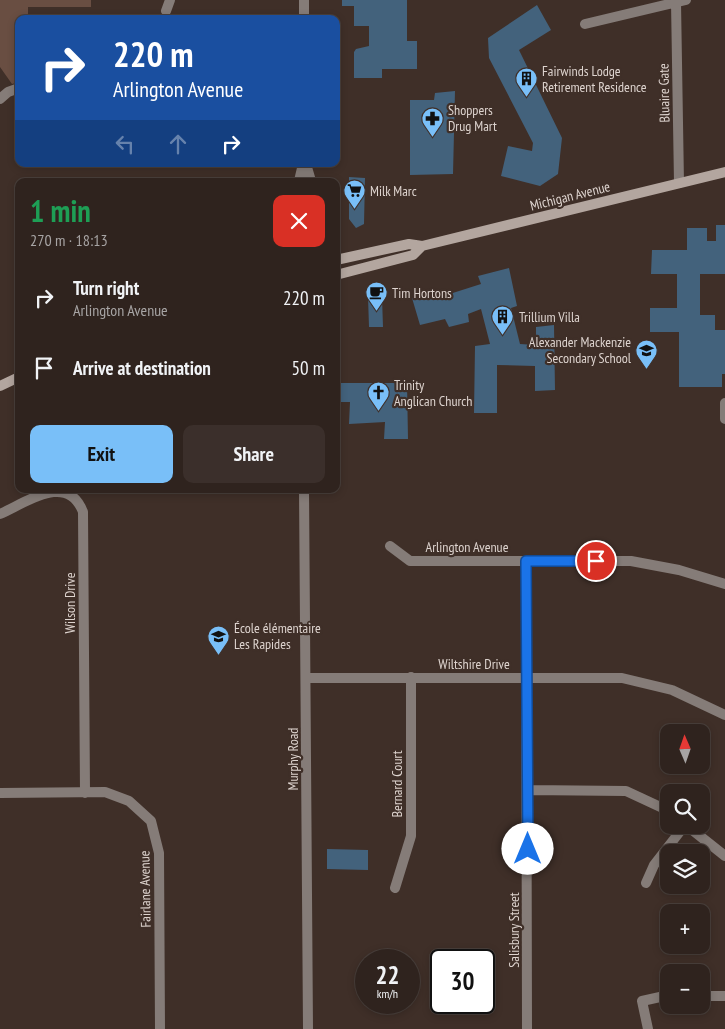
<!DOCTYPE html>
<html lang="en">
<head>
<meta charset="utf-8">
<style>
  body { margin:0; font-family:"PT Sans Narrow",sans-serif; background:#3b2f2b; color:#f1f3f6; height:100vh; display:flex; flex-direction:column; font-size:19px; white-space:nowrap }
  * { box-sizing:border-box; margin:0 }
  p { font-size:16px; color:#a7a4a4 }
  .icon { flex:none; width:28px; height:28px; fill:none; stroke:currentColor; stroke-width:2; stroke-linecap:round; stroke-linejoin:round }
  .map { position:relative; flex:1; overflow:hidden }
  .panel { position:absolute; left:15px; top:178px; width:325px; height:315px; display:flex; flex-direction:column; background:#2f231e; border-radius:10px; box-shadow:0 2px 8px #0003,0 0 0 1px #4a403c }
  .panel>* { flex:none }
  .guide { position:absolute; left:15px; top:15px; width:325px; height:152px; border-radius:10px; box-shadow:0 2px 8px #0003,0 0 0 1px #4a403c; background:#1a4fa0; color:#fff; overflow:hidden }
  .needle { width:32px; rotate:358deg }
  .fabs { position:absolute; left:660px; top:724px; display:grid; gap:10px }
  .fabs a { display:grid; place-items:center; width:50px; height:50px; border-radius:10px; background:#2f231e; box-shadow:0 2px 8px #0003,0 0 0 1px #4a403c; font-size:25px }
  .speed { position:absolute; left:355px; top:949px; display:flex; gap:10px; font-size:25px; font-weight:700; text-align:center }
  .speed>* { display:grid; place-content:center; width:65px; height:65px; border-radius:50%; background:#2f231e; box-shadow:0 2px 8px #0003,0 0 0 1px #4a403c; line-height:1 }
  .speed small { font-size:12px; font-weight:400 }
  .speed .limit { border:2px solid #111; border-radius:8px; background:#fff; color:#111 }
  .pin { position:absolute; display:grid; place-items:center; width:42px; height:42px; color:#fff; margin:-21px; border:2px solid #fff; border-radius:50%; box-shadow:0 1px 5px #0007 }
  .me { position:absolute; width:55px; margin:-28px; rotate:0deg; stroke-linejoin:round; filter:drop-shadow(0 0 4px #0008) }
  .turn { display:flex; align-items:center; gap:18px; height:105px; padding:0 15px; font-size:22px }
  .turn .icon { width:65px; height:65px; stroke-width:2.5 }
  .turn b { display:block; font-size:35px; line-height:42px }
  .lanes { display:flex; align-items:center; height:48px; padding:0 15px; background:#0003; justify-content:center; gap:25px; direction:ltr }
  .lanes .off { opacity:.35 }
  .round { display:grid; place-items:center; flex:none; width:52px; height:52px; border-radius:10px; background:#3b2f2b }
  .headline { display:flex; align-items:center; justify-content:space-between; height:85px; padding:0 15px }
  h1 { font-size:30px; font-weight:700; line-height:38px; color:#1e9e55 }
  .cta { display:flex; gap:10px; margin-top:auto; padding:10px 15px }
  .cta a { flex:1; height:58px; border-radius:10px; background:#79bff8; color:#111; font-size:20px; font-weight:700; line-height:58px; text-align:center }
  .cta a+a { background:#3b2f2b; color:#f1f3f6 }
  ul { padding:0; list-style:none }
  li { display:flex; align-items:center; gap:15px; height:70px; padding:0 15px }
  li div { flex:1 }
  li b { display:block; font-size:19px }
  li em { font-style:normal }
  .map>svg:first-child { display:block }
  .green { fill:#694e42 }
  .building { fill:#43627c }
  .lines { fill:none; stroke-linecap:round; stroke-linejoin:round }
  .minor { stroke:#857c78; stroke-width:10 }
  .tertiary { stroke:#857c78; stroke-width:10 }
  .secondary { stroke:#b3a69f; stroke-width:10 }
  .route-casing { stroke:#114b97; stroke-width:12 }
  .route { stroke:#1a73e8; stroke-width:9 }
  .labels { text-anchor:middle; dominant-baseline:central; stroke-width:4.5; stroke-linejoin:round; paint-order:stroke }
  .poi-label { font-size:14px; fill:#ded4cf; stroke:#3f2f28; text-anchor:start }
  .street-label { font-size:14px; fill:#ded4cf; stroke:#3f2f28 }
</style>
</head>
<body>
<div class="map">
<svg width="725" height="1029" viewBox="0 0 725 1029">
  <rect width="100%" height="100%" fill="#3f2f28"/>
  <path class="green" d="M0,0H91V7H28V19H19V82L12,84L0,67Z"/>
  <path class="building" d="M342,0H407V41H417V69H382V78H354V52L356,49L369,46V26H354V6H342Z
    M537,5L551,30L519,50L562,138L558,174L540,186L501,176L508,146L532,151L533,143L489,58L488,38Z
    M455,91L453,174L410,175V100H434L435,93Z
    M349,177L365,178L364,224L356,228L349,219Z
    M716,225H725V274H700V315H715V330H725V374H722V387H679V332H650V308H677V274H651L652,250H687V228H707V241H716Z
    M509,268L517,306L511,308L520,344L536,345V327L554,325L555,390L535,391V366L497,365V413H474L475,346L490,344L481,309L468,314L469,322L449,327L445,319L420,325L412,298L436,290L437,298L481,284L478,276Z
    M368,297H382L383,327H369Z
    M337,383H407L408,439H384L385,422L349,424L350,402H337Z
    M327,849L368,850V870L327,869Z"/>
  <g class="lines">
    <path class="minor" d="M676,2L679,183
      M166,11L170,0
      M585,24L686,0
      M0,99L8,92L19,88
      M725,403V419
      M0,514C27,502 68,472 83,512L85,793
      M390,546L410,561H631L679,570L725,584
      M526,561L527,1029
      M306,678H622L672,690L725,715
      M528,790L626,791L669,811
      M0,793L105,792L129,801L151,821L159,853L160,1029
      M686,825L725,856
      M646,883L654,865L685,825
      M395,888L411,836V677
      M701,996H725
      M648,1029L642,1001L669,995"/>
    <path class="tertiary" d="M304,0V19
      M306,164L311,181
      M299,181L303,164
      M304,489L308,1029"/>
    <path class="secondary" d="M336,260L409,244L422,246L725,172
      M336,275L413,255L422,246
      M0,386L19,377"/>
  </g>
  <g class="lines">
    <defs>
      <path id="route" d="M528,849L526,561H596"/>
    </defs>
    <use href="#route" class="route-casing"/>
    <use href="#route" class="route"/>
  </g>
  <defs>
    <symbol id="building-pin" viewBox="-11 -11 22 30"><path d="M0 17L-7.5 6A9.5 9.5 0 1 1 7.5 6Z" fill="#79bff8" stroke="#3f2f28"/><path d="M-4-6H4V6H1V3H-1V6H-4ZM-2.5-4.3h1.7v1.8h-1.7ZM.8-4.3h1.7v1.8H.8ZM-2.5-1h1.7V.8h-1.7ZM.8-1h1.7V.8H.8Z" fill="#111"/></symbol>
    <symbol id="pharmacy-pin" viewBox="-11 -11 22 30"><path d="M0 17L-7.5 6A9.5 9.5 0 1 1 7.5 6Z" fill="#79bff8" stroke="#3f2f28"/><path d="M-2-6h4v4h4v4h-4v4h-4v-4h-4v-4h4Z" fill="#111"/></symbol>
    <symbol id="supermarket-pin" viewBox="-11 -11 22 30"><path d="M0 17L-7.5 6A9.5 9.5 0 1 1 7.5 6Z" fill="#79bff8" stroke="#3f2f28"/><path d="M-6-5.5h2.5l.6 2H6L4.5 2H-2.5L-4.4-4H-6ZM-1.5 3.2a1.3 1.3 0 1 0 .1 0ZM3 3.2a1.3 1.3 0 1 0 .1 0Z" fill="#111"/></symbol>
    <symbol id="cafe-pin" viewBox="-11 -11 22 30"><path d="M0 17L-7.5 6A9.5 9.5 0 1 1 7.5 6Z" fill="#79bff8" stroke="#3f2f28"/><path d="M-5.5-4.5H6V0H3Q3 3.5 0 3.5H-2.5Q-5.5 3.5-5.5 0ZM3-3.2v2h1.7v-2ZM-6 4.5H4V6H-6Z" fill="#111"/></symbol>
    <symbol id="school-pin" viewBox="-11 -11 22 30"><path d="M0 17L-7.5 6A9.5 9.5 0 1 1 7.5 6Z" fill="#79bff8" stroke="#3f2f28"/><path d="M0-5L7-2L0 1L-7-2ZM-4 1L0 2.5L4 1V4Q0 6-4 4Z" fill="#111"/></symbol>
    <symbol id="church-pin" viewBox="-11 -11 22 30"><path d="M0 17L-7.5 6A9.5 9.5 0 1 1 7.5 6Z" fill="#79bff8" stroke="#3f2f28"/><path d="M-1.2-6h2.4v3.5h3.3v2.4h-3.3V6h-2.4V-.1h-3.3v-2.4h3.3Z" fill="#111"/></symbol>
  </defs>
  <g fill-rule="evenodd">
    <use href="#building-pin" x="514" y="66" width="25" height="34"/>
    <use href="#pharmacy-pin" x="420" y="106" width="25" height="34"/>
    <use href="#supermarket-pin" x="342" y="178" width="25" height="34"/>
    <use href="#cafe-pin" x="364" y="280" width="25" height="34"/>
    <use href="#building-pin" x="490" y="304" width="25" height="34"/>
    <use href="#school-pin" x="634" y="338" width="25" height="34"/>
    <use href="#church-pin" x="366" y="380" width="25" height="34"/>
    <use href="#school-pin" x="206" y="624" width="25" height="34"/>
  </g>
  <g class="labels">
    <g class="poi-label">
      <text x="542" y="71">Fairwinds Lodge<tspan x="542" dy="16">Retirement Residence</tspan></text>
      <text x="448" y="110">Shoppers<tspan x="448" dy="16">Drug Mart</tspan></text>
      <text x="370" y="191">Milk Marc</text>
      <text x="392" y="293">Tim Hortons</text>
      <text x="519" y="317">Trillium Villa</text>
      <text x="631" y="342" text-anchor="end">Alexander Mackenzie<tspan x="631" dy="16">Secondary School</tspan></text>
      <text x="394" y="385">Trinity<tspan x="394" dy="16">Anglican Church</tspan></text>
      <text x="234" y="628">École élémentaire<tspan x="234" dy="16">Les Rapides</tspan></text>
    </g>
    <g class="street-label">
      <text transform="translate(664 93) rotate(-91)">Bluaire Gate</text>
      <text transform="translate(570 196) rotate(-14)">Michigan Avenue</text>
      <text x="467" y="547">Arlington Avenue</text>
      <text transform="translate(70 603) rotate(-90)">Wilson Drive</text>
      <text x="474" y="664">Wiltshire Drive</text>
      <text transform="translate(293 759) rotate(-90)">Murphy Road</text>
      <text transform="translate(397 784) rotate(-90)">Bernard Court</text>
      <text transform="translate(145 889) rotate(-91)">Fairlane Avenue</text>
      <text transform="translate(514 930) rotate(-90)">Salisbury Street</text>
    </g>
  </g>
</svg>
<div class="fabs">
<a><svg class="needle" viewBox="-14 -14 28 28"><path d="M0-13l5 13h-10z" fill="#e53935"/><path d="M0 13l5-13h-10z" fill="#a7a4a4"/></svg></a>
<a><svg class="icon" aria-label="search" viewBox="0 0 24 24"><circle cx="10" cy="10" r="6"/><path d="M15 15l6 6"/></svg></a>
<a><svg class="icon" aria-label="layers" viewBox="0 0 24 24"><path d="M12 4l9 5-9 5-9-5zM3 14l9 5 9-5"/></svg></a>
<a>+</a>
<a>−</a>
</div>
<div class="speed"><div>22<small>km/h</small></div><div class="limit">30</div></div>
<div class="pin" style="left:596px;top:561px;background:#d93025"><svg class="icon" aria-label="arrive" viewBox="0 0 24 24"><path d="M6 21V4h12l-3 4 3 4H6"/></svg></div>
<svg class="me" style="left:528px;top:849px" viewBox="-20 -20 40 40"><circle r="19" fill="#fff"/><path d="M0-13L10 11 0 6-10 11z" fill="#1a73e8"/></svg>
<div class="guide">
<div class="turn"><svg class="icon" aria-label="right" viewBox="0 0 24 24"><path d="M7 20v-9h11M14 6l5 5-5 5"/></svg><div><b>220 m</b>Arlington Avenue</div></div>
<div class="lanes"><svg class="icon off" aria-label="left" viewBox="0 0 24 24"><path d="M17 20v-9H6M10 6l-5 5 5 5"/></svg><svg class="icon off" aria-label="ahead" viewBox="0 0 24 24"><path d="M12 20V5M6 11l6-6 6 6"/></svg><svg class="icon" aria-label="right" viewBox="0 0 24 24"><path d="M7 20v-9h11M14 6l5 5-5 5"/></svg></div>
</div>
<section class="panel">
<div class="headline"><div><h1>1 min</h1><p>270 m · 18:13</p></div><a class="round" style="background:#d93025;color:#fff"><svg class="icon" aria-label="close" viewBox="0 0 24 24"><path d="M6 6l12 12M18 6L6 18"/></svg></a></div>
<ul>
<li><svg class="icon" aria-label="right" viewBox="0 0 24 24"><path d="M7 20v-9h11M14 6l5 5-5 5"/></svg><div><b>Turn right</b><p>Arlington Avenue</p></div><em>220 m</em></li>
<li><svg class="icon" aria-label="arrive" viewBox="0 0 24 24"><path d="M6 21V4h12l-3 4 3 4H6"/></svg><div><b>Arrive at destination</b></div><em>50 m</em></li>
</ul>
<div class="cta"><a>Exit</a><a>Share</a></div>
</section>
</div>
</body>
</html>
